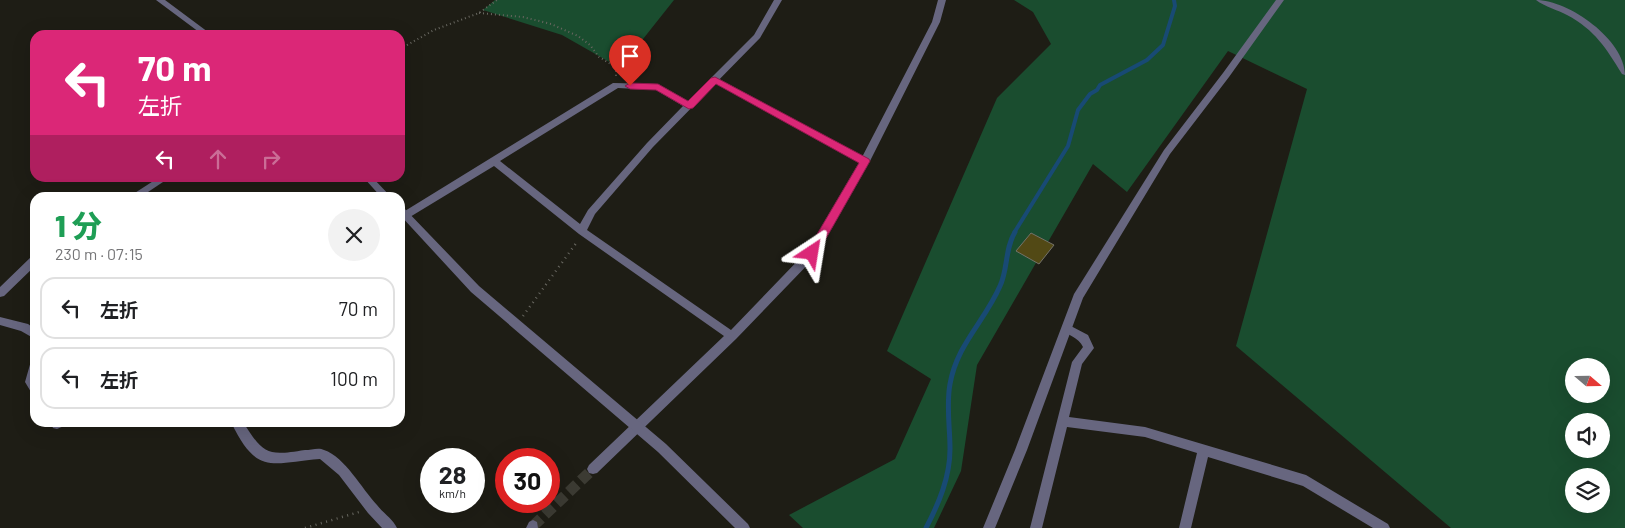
<!DOCTYPE html>
<html lang="ja">
<head>
<meta charset="utf-8">
<style>
  body { margin:0; font-family:Barlow,"Noto Sans JP",sans-serif; background:#f2f2f2; color:#202124; height:100vh; display:flex; flex-direction:column; font-size:19px; white-space:nowrap }
  * { box-sizing:border-box; margin:0 }
  p { font-size:16px; color:#757577 }
  .icon { flex:none; width:28px; height:28px; fill:none; stroke:currentColor; stroke-width:2; stroke-linecap:round; stroke-linejoin:round }
  .map { position:relative; flex:1; overflow:hidden }
  .drawer { position:absolute; left:30px; top:192px; width:375px; height:235px; display:flex; flex-direction:column; background:#fff; border-radius:15px; box-shadow:0 5px 20px #0002 }
  .drawer>* { flex:none }
  .guide { position:absolute; left:30px; top:30px; width:375px; height:152px; border-radius:15px; box-shadow:0 5px 20px #0002; background:#db2777; color:#fff; overflow:hidden }
  .needle { width:32px; rotate:110deg }
  .fabs { position:absolute; left:1565px; top:358px; display:grid; gap:10px }
  .fabs a { display:grid; place-items:center; width:45px; height:45px; border-radius:50%; background:#fff; box-shadow:0 5px 20px #0002; font-size:25px }
  .speed { position:absolute; left:420px; top:448px; display:flex; gap:10px; font-size:25px; font-weight:700; text-align:center }
  .speed>* { display:grid; place-content:center; width:65px; height:65px; border-radius:50%; background:#fff; box-shadow:0 5px 20px #0002; line-height:1 }
  .speed small { font-size:12px; font-weight:400 }
  .speed .limit { border:8px solid #d22; background:#fff; color:#111 }
  .pin { position:absolute; display:grid; place-items:center; width:42px; height:42px; color:#fff; margin:-51px -21px; border-radius:50% 50% 50% 0; rotate:-45deg; box-shadow:0 0 5px #0007 }
  .pin .icon { rotate:45deg }
  .me { position:absolute; width:55px; margin:-28px; rotate:33deg; stroke-linejoin:round; filter:drop-shadow(0 0 4px #0008) }
  .turn { display:flex; align-items:center; gap:18px; height:105px; padding:0 25px; font-size:22px }
  .turn .icon { width:65px; height:65px; stroke-width:2.5 }
  .turn b { display:block; font-size:35px; line-height:42px }
  .lanes { display:flex; align-items:center; height:48px; padding:0 25px; background:#0003; justify-content:center; gap:25px; direction:ltr }
  .lanes .off { opacity:.35 }
  .round { display:grid; place-items:center; flex:none; width:52px; height:52px; border-radius:26px; background:#f2f2f2 }
  .overview { display:flex; align-items:center; justify-content:space-between; height:85px; padding:0 25px }
  h1 { font-size:30px; font-weight:800; line-height:38px; color:#1e9e55 }
  ul { padding:0; list-style:none }
  li { display:flex; align-items:center; gap:15px; height:62px; margin:0 10px 8px; padding:0 15px; border:2px solid #e0e0e0; border-radius:15px }
  li div { flex:1 }
  li b { display:block; font-size:19px }
  li em { font-style:normal }
  .map>svg:first-child { display:block }
  .green { fill:#1a4d2f; fill-rule:evenodd }
  .lines { fill:none; stroke-linecap:round; stroke-linejoin:round }
  .stream-far1 { stroke:#184a74; stroke-width:4 }
  .stream { stroke:#184a74; stroke-width:5 }
  .building { fill:#524915; stroke:#747269 }
  .minor-tunnel { stroke:#3c3b33; stroke-width:11; stroke-dasharray:11 5.5; stroke-linecap:butt }
  .path-far1 { stroke:#686760; stroke-width:2; stroke-dasharray:1 3; stroke-linecap:butt }
  .path { stroke:#686760; stroke-width:2.5; stroke-dasharray:1 4.5; stroke-linecap:butt }
  .service { stroke:#67667f; stroke-width:5.5 }
  .minor { fill:#67667f; fill-rule:evenodd }
  .tertiary { fill:#67667f; fill-rule:evenodd }
  .route { fill:#db2777; stroke:#8e194d }
</style>
</head>
<body>
<div class="map">
<svg width="1625" height="528" viewBox="0 0 1625 528">
  <rect width="100%" height="100%" fill="#1e1d15"/>
  <path class="green" d="M495,0H674L620,68L562,35L483,10Z
    M1014,0H1625V528H1451L1236,346L1307,89L1228,51L1127,192L1093,164L977,365L961,471L934,528H803L789,515L895,459L931,379L887,351L997,98L1051,44L1033,12ZM1574,366H1601V394H1574ZM1574,421H1601V449H1574ZM1574,476H1601V504H1574Z"/>
  <g class="lines">
    <path class="stream-far1" d="M1014,233L1068,146L1078,110L1090,94L1097,90L1100,85L1147,60L1163,45L1175,6L1174,0"/>
    <path class="stream" d="M926,528C939,503 950,477 950,449C950,427 946,405 950,384C957,344 985,321 1000,286C1008,269 1005,248 1015,232"/>
  </g>
  <path class="building" d="M1031,233L1054,245L1039,264L1016,251Z"/>
  <g class="lines">
    <path class="minor-tunnel" d="M533,526L593,469"/>
    <path class="path-far1" d="M479,13L523,17L551,24L578,36L590,45L599,57L616,67V76
      M400,49L434,30L479,13L497,0"/>
    <path class="path" d="M523,316L577,242
      M305,528L359,512"/>
    <path class="service" d="M715,80L865,161"/>
    <path class="minor" d="M774,0H782L760,38L653,147L595,214L587,230L731,330L808,250L860,161L932,22L938,0H946L940,22L870,161L816,256L736,339L597,473L593,474L589,473L587,469L589,465L724,336L579,234L494,166L400,223V214L613,83L658,84L688,101L754,35ZM618,88L656,90L683,106L647,143L588,210L580,224L500,161Z
      M1536,0C1569,0 1625,40 1625,75L1622,74C1606,48 1595,30 1567,15C1558,10 1545,7 1536,0Z
      M158,178H169L139,198H127Z
      M35,256V266L4,296L0,297V287L31,257Z
      M0,317L28,324L35,329V339L21,331L0,325Z
      M1067,324L1088,335L1094,348L1082,364L1069,417L1145,427L1306,475L1388,524L1390,528H1373L1303,486L1208,457L1191,528H1179L1197,453L1145,437L1067,427L1042,528H1030L1072,362L1083,347C1079,337 1067,336 1062,328L1063,325Z
      M35,359V394L31,392L25,382L31,361Z
      M50,422H65L64,426L57,429L53,428Z
      M231,422H243C264,455 267,456 305,450C311,450 319,447 324,450C345,457 362,489 377,505C383,513 393,519 397,528H382L368,513L339,475L320,459C271,463 257,476 231,422Z
      M533,520L537,522L538,528H526L529,522Z"/>
    <path class="tertiary" d="M156,0H165L212,35H203Z
      M1276,0H1284L1229,77L1170,154L1083,298L1027,450L995,528H983L1015,450L1074,294L1164,150L1223,73Z
      M364,178H373L392,198H382Z
      M400,205L403,207L479,286L666,444L748,524L750,528H735L658,452L471,292L400,215Z"/>
  </g>
  <path class="route" d="M715,77L869,159L870,161L816,256H808L806,253L859,163L716,84L693,108L689,109L656,90L630,89L625,86L630,83L658,84L688,101L711,78Z"/>
</svg>
<div class="fabs">
<a><svg class="needle" viewBox="-14 -14 28 28"><path d="M0-13l5 13h-10z" fill="#e53935"/><path d="M0 13l5-13h-10z" fill="#757577"/></svg></a>
<a><svg class="icon" aria-label="sound" viewBox="0 0 24 24"><path d="M4 9h4l5-4v14l-5-4H4zM17 9q2 3 0 6"/></svg></a>
<a><svg class="icon" aria-label="layers" viewBox="0 0 24 24"><path d="M12 4l9 5-9 5-9-5zM3 14l9 5 9-5"/></svg></a>
</div>
<div class="speed"><div>28<small>km/h</small></div><div class="limit">30</div></div>
<div class="pin" style="left:630px;top:86px;background:#d93025"><svg class="icon" aria-label="arrive" viewBox="0 0 24 24"><path d="M6 21V4h12l-3 4 3 4H6"/></svg></div>
<svg class="me" style="left:812px;top:253px" viewBox="-20 -20 40 40"><path d="M0-17L14 15 0 8-14 15z" fill="#db2777" stroke="#fff" stroke-width="4"/></svg>
<div class="guide">
<div class="turn"><svg class="icon" aria-label="left" viewBox="0 0 24 24"><path d="M17 20v-9H6M10 6l-5 5 5 5"/></svg><div><b>70 m</b>左折</div></div>
<div class="lanes"><svg class="icon" aria-label="left" viewBox="0 0 24 24"><path d="M17 20v-9H6M10 6l-5 5 5 5"/></svg><svg class="icon off" aria-label="ahead" viewBox="0 0 24 24"><path d="M12 20V5M6 11l6-6 6 6"/></svg><svg class="icon off" aria-label="right" viewBox="0 0 24 24"><path d="M7 20v-9h11M14 6l5 5-5 5"/></svg></div>
</div>
<section class="drawer">
<div class="overview"><div><h1>1 分</h1><p>230 m · 07:15</p></div><a class="round"><svg class="icon" aria-label="close" viewBox="0 0 24 24"><path d="M6 6l12 12M18 6L6 18"/></svg></a></div>
<ul>
<li><svg class="icon" aria-label="left" viewBox="0 0 24 24"><path d="M17 20v-9H6M10 6l-5 5 5 5"/></svg><div><b>左折</b></div><em>70 m</em></li>
<li><svg class="icon" aria-label="left" viewBox="0 0 24 24"><path d="M17 20v-9H6M10 6l-5 5 5 5"/></svg><div><b>左折</b></div><em>100 m</em></li>
</ul>
</section>
</div>
</body>
</html>
